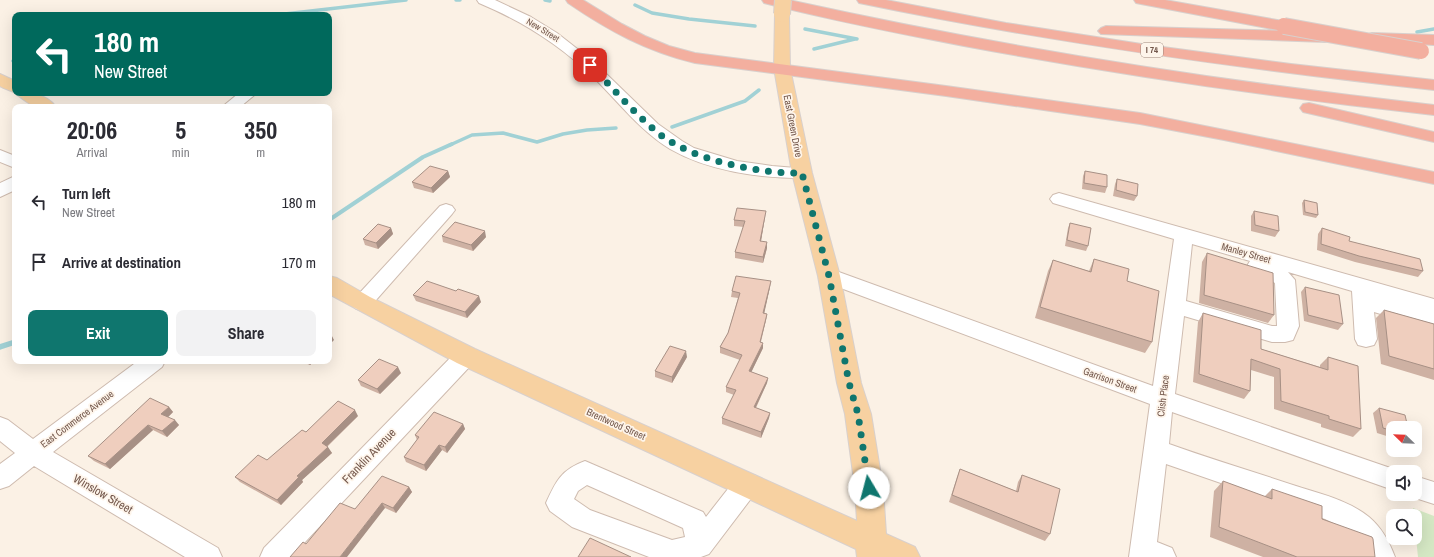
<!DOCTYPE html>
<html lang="en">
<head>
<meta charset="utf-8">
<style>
  body { margin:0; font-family:"Archivo Narrow",sans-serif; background:#f2f2f3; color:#2b2b33; height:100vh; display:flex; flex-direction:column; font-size:15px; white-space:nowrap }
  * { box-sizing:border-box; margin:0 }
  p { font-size:13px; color:#7c7c81 }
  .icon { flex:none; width:22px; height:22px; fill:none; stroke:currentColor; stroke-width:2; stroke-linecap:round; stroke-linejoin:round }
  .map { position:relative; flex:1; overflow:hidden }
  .sheet { position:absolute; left:12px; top:104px; width:320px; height:260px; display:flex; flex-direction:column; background:#fff; border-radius:8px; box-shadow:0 4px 16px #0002 }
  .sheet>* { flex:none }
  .hud { position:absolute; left:12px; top:12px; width:320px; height:84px; border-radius:8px; box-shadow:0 4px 16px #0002; background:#00695c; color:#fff; overflow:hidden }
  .needle { width:26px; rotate:293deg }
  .buttons { position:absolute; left:1386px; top:421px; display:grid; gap:8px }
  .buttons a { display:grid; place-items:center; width:36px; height:36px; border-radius:8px; background:#fff; box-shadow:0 4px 16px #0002; font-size:20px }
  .pin { position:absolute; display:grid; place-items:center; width:34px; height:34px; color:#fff; margin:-17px; border-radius:8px; box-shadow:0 2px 6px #0006 }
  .me { position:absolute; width:44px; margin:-22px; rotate:352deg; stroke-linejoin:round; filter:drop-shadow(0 0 3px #0008) }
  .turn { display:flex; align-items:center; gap:14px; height:84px; padding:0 16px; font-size:18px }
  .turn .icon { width:52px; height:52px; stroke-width:2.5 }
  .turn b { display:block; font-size:28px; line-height:34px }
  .eta { display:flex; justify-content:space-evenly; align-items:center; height:68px; text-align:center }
  .eta b { font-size:24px; font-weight:800; line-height:28px }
  .primary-button { display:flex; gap:8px; margin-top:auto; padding:8px 16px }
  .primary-button a { flex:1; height:46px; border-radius:8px; background:#0f766e; color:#fff; font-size:16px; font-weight:800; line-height:46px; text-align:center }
  .primary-button a+a { background:#f2f2f3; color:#2b2b33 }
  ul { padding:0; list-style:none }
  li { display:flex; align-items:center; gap:12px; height:60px; padding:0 16px }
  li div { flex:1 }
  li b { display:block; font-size:15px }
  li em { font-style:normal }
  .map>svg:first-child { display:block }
  .green { fill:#d5e8c4 }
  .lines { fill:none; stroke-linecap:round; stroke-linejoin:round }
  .stream-far2 { stroke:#a1d1d5; stroke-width:3.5 }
  .stream-far1 { stroke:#a1d1d5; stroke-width:4 }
  .stream { stroke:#a1d1d5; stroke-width:5.5 }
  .minor-casing { stroke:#cebbaf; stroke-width:2 }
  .major-casing { stroke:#d8d0cd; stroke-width:2 }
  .highway-casing { stroke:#d8d0cd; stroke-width:2 }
  .minor { fill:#fff; fill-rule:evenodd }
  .major { fill:#f7d1a1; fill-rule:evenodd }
  .highway { fill:#f3af9f; fill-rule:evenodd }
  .major-bridge-casing { stroke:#d8d0cd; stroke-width:18; stroke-linecap:butt }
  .highway-bridge-casing { stroke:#d8d0cd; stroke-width:18; stroke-linecap:butt }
  .major-bridge { stroke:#f7d1a1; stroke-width:16 }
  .highway-bridge { stroke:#f3af9f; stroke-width:16 }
  .wall { fill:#ceb1a3 }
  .shaded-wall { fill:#a79085 }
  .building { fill:#efcebe; stroke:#a79085 }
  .route { stroke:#0f766e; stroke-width:7; stroke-dasharray:0 12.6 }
  .labels { text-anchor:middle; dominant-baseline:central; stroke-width:3.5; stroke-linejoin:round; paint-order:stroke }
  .far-street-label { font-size:9px; fill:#73574b; stroke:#fef5eb }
  .shield { fill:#fef5eb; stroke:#9d867b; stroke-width:1 }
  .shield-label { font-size:9px; font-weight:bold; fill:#73574b }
  .street-label { font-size:10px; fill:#73574b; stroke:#fef5eb }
  .near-street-label { font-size:12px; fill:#73574b; stroke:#fef5eb }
</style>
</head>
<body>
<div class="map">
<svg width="1434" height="557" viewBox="0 0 1434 557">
  <rect width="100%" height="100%" fill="#fbf1e5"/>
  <path class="green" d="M1413,508L1434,516V557H1418Z"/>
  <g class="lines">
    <path class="stream-far2" d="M456,0H460
      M545,0L550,1
      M635,5L652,13L689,19L755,26
      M276,15L406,0
      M805,29L857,39
      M1417,32L1434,29
      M814,49L855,39
      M13,61L15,60
      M672,127L745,101L759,90
      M450,145L472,135L503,133L537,142L563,134L587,130L616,128"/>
    <path class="stream-far1" d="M329,220L423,157L452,144"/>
    <path class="stream" d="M0,347L15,342"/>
    <defs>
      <path id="minor" d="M477,0H495L531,17L557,33L594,62L658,124L682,141L694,148L737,161L772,166L808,169L811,173L808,177L802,178C759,178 708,171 670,149C639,130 618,101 593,77C559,44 522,21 479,3Z
        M239,93H257L240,107H222Z
        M0,150L15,156V168L0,162Z
        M15,176V190L0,197V183Z
        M1059,193L1434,299V330L1374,312L1377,339L1374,345L1366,347L1358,345L1355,339L1352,291L1288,272L1295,280L1299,326L1293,340L1285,342H1272L1184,316L1175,394L1402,472H1393V490L1172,412L1169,444C1211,459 1254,472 1296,486C1321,494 1348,500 1369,517C1382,528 1389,541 1395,557H1369C1359,539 1344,528 1325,519L1166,464L1157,542L1172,548L1176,557H1129L1150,404L822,281L819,276L822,271L829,269L836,271L1153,386L1174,239L1053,203L1050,199L1053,195ZM1192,244L1250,261L1247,266L1250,271L1275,283L1277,326H1272L1186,301Z
        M446,204L452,206L455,210L452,214L369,308L362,311L355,308L352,303L355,298L440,206Z
        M466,347L474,350L477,356L474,362L291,557H260L264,548L458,350Z
        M138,361H165L162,367L53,452L218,548L222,557H185L34,466L9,486L0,489V464L15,453L0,441V417L8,420L33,439Z
        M585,461L703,512L706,517L738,476L747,473L756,476L759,484L756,492L709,554L701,557H649L572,527L550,511L546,503C556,481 561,470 585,461ZM587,485L683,528L685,537L672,540L590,510L574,499L578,491Z
        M1415,476L1434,482V504L1406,495L1415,494Z"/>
      <path id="major" d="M782,10L787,11L789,14L790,68L812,173L840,276L861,383L871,414L883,488L886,534L915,547L920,557H857L856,549L457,363L329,294V276L337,278L370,297L475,349L857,521L855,488L845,414L837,383L818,276L792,173L774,68L775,14L777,11Z
        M0,74L15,81V93C30,93 46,93 56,107C32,107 33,107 15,93C11,90 4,89 0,86Z"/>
      <path id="highway" d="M566,0H583L622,24L645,36L669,46L695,53L946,86L1140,113L1434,172V184L1224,140L1140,124L946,96L695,63C646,51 609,31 568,3Z
        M762,0H789C1002,47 1217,81 1434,105V115C1277,98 1120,75 964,46C897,33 830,20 764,3Z
        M857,0H886L1006,23L1148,45L1291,64L1434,80V90C1243,69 1053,43 864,4L859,3Z
        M1134,0H1165L1283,21L1288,23L1291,26L1288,29L1283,31L1141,4L1136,3Z
        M1106,26L1325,32L1331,34L1333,37L1331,40L1325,42L1101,34L1098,31L1101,28Z
        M1372,33L1434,35V45L1366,41L1364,38L1366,35Z
        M1309,103L1434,132V142L1303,112L1300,108L1303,104Z"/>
    </defs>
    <use href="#minor" class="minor-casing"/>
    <use href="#major" class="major-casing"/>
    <use href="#highway" class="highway-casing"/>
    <use href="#minor" class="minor"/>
    <use href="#major" class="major"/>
    <use href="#highway" class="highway"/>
    <defs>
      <path id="major-bridge" d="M782,14L783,0"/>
      <path id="highway-bridge" d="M1284,26L1421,51"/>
    </defs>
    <use href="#major-bridge" class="major-bridge-casing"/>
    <use href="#highway-bridge" class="highway-bridge-casing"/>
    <use href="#major-bridge" class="major-bridge"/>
    <use href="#highway-bridge" class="highway-bridge"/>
  </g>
  <path class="wall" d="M448,171L450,177L433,193L414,188L412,182Z
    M1085,171L1107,187L1105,193L1082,189L1083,176Z
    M1117,179L1137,196L1134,201L1113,196L1115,184Z
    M1304,200L1318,215L1316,218L1303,215L1302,203Z
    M1254,211L1279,231L1275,237L1251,231V216Z
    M765,217L761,241L767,248L763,263L735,258V252L744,227L734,226V220Z
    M1070,223L1088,246L1086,251L1065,246L1068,228Z
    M391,228L393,234L378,249L365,245L363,239Z
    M1322,228L1349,241L1423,271L1418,277L1355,262L1317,250L1318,234Z
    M442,236L486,237L473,251L443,242Z
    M1207,253L1274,315L1268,323L1199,303L1202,262Z
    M1094,259L1127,281L1152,342L1145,353L1035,318L1048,271L1053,260L1089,271Z
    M770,287L764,313L767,314L766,320L761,342L763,348L751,372L768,378L767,383L756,408L770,413L769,418L761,438L722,424V418L734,395L726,392V387L740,360L720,353V347L728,333L738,298L731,297L732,291Z
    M1305,287L1343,324L1338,330L1304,321L1301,292Z
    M413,295L481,302L467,318L416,301Z
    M1384,310L1434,324V380L1381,364L1376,318Z
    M1203,313L1261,349L1320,367V365L1328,357L1361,429L1353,437L1321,427V424L1274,409V377L1251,370L1250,391L1244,399L1193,382L1198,322Z
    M687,357L672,383L655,377V371Z
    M300,361H314L310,365Z
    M401,373L380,394L361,386L358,380Z
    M169,407L173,412L168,417L179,425L167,437L153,430L110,469L94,461L88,456Z
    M1379,408L1393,428V438L1377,433L1373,413Z
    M358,416L327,447L332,453L302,480L303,482L281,505L240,482L235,477L267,460L306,432Z
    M463,424L465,429L447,453L442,450L426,471L406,462L404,457L417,440L415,435Z
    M960,469L1016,491L1018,482L1022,475L1050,534L1045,541L949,502L957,477Z
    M1223,481L1264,497L1272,489L1322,519L1375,557H1263L1210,537L1214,491Z
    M409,487L412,492L396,513L385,508L306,544L355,509Z"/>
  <path class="shaded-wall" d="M448,171L450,177L433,193L431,188Z
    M766,211L760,247V241Z
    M391,228L393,234L378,249L376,243Z
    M485,231L486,237L473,251L471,245Z
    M767,242V248L763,263V257Z
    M771,281L770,287L763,319V313Z
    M479,296L481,302L467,318L465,312Z
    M767,314L766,320L759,347L760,342Z
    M331,334L334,340L329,345V337Z
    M763,343V348L749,377V371Z
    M686,351L687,357L672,383V377Z
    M307,361H314L310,365Z
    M398,367L401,373L380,394L377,389Z
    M768,378L767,383L753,413L754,407Z
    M169,407L173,412L166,419L161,414Z
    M355,410L358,416L325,448L322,443Z
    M770,413L769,418L761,438V432Z
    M175,420L179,425L167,437L162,431Z
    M463,424L465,429L447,453L445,447Z
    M148,425L153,430L110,469L105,464Z
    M439,445L442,450L426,471L424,465Z
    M328,447L332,453L302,480L303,482L281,505L277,500L297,476Z
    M409,487L412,492L396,513L393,508Z
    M382,503L385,508L347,557H340Z"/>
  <path class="building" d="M430,166L448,171L431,188L412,182Z
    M1085,171L1107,175V187L1084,183Z
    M1117,179L1138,184L1137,196L1116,190Z
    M1304,200L1317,203L1318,215L1305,212Z
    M737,208L766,211L760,241L767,242L763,257L735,252L745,221L734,220Z
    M1254,211L1278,216L1279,231L1255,225Z
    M455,222L485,231L471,245L442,236Z
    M1070,223L1091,228L1088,246L1067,240Z
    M378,224L391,228L376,243L363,239Z
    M1322,228L1350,237L1349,241L1420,259L1423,271L1359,256L1321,244Z
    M1207,253L1273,273L1274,315L1204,295Z
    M1094,259L1129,269L1127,281L1159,291L1152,342L1040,307L1053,260L1091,272Z
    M736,276L771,281L763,313L767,314L760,342L763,343L749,371L768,378L754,407L770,413L761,432L722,418L736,390L726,387L742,355L720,347L728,333L740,293L732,291Z
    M427,281L456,291L458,289L479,296L465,312L413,295Z
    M1305,287L1339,295L1343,324L1308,315Z
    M1384,310L1434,324V369L1389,356Z
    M1203,313L1261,330V349L1328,370V357L1358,366L1361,429L1329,419V416L1281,401L1280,369L1251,359L1250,391L1199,374Z
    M670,346L686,351L672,377L655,371Z
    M379,359L398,367L377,389L358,380Z
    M150,398L169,407L161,414L175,420L162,431L148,425L105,464L88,456Z
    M338,401L355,410L322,443L328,447L297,476L299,477L277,500L235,477L258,455L267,460L302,430L306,432Z
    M1379,408L1405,415L1408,428H1393V431L1383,428Z
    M434,412L463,424L445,447L439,445L424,465L404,457L419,437L415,435Z
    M960,469L1018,492L1022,475L1060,489L1050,534L952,495Z
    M382,476L409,487L393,508L382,503L340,557H290L303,542L306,544L340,503L355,509Z
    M1223,481L1272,499V489L1322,506V519L1372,537L1373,539L1375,557H1297L1219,527Z
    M590,538L631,557H578Z"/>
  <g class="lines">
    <path class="route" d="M590,65C612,87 633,112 657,132C690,160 760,174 802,173L829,276L849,383L858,414L869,488"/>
  </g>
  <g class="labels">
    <g class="far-street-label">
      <text transform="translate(543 30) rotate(31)">New Street</text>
    </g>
    <rect class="shield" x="1141" y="43" width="22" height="14" rx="3"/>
    <g class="shield-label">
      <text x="1152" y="50">I 74</text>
    </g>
    <g class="street-label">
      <text transform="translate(793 126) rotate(79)">East Green Drive</text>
      <text transform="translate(1246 253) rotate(16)">Manley Street</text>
      <text transform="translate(1110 380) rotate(20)">Garrison Street</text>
      <text transform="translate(1163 396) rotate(-83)">Clish Place</text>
      <text transform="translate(77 419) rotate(-37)">East Commerce Avenue</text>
      <text transform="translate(616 424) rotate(24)">Brentwood Street</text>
    </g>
    <g class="near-street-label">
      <text transform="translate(369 456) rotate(-46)">Franklin Avenue</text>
      <text transform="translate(103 494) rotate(30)">Winslow Street</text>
    </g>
  </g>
</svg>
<div class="buttons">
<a><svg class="needle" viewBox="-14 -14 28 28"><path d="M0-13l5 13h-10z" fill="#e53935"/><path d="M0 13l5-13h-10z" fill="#7c7c81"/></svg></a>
<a><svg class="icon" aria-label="sound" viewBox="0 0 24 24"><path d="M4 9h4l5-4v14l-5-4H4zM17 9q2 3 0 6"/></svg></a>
<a><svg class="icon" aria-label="search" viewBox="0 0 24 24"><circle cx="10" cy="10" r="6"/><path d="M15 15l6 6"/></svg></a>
</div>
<div class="pin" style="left:590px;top:65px;background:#d93025"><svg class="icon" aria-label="arrive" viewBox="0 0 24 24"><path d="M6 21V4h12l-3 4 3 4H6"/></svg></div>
<svg class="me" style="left:869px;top:488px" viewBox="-20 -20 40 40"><circle r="19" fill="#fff"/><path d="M0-13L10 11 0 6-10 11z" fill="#0f766e"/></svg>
<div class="hud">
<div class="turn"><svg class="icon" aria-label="left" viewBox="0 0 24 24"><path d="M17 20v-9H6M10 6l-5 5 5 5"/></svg><div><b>180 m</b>New Street</div></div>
</div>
<section class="sheet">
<div class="eta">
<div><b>20:06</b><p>Arrival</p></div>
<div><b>5</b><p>min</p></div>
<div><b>350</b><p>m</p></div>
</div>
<ul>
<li><svg class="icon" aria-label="left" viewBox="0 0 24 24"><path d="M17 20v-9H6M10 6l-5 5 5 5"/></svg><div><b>Turn left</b><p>New Street</p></div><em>180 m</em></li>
<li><svg class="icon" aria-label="arrive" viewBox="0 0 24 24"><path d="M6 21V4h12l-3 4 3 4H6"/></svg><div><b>Arrive at destination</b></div><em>170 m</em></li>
</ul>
<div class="primary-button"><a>Exit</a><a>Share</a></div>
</section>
</div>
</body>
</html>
